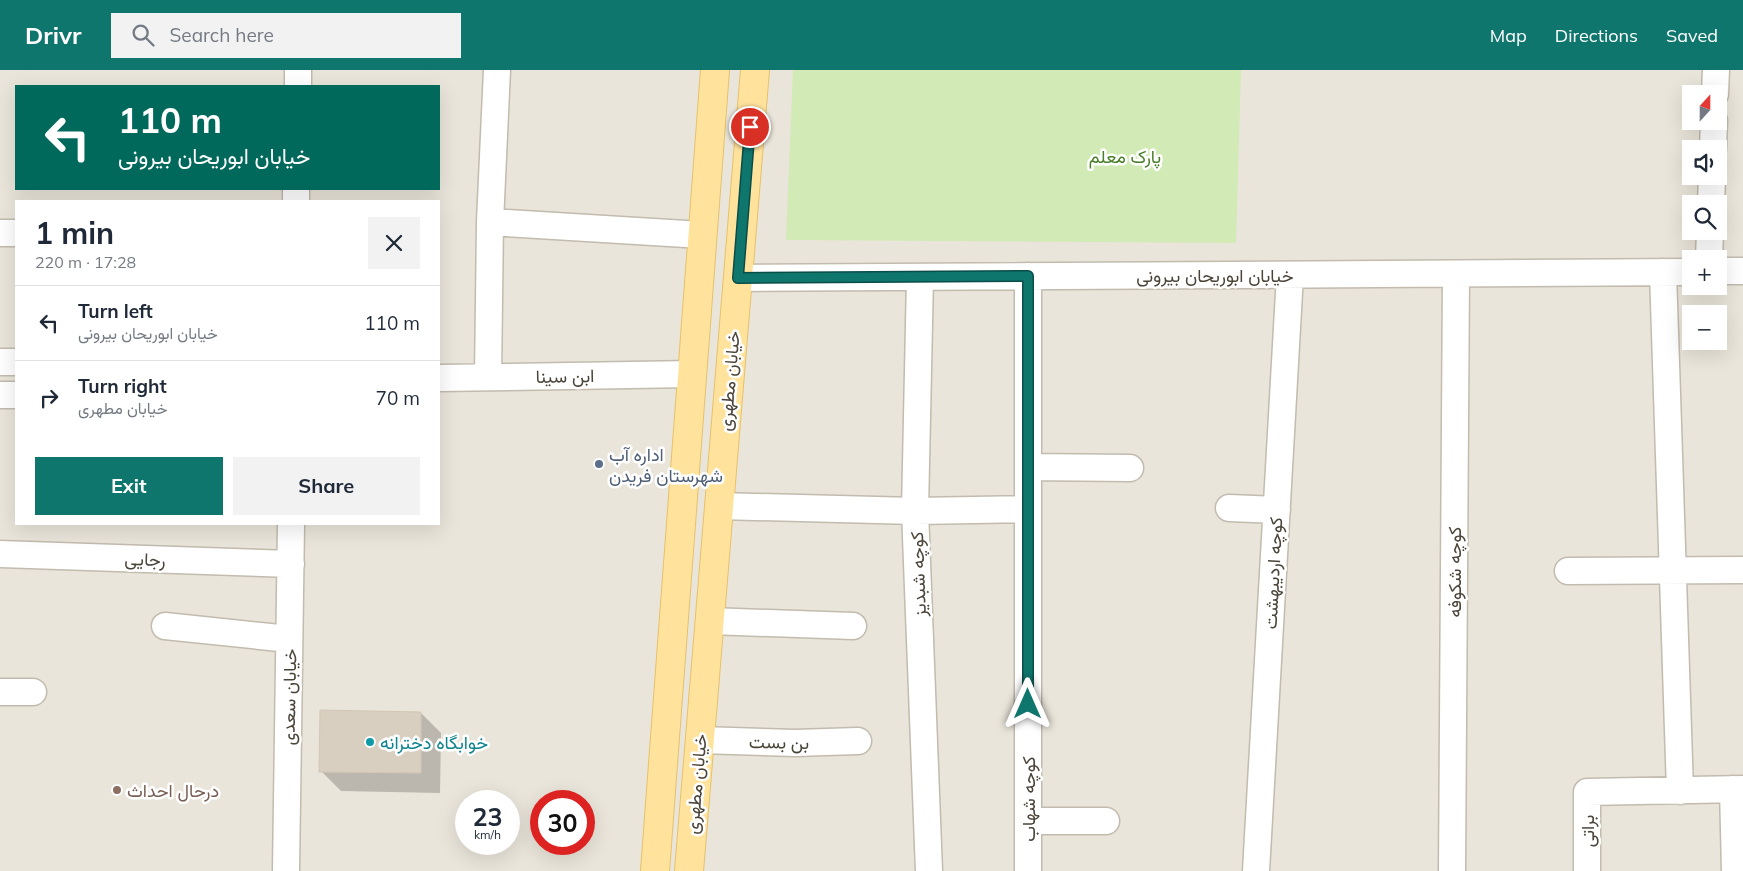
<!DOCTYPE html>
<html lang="en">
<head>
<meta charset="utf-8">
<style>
  body { margin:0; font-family:Mulish,Vazirmatn,sans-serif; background:#f2f2f3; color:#1f2937; height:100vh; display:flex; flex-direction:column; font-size:19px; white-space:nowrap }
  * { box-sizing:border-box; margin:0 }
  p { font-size:16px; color:#747a83 }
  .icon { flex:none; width:28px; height:28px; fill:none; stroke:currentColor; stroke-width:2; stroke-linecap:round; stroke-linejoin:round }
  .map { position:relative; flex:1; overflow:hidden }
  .sheet { position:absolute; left:15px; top:130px; width:425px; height:325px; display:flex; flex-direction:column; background:#fff; border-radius:0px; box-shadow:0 5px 20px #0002 }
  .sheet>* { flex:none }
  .banner { position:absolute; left:15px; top:15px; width:425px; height:105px; border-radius:0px; box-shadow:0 5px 20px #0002; background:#00695c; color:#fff; overflow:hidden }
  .needle { width:32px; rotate:21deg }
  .buttons { position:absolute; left:1682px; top:15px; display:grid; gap:10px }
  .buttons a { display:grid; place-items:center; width:45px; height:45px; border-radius:0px; background:#fff; box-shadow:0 5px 20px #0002; font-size:25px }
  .speed { position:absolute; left:455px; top:720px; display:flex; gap:10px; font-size:25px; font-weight:700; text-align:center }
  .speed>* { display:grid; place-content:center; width:65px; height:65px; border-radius:50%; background:#fff; box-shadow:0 5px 20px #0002; line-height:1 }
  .speed small { font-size:12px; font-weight:400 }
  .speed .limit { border:8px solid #d22; background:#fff; color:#111 }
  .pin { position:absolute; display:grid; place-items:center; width:42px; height:42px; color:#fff; margin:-21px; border:2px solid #fff; border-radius:50%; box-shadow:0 1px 5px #0007 }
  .me { position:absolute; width:55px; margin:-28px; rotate:0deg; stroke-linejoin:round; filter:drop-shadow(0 0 4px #0008) }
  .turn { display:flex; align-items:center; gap:18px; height:105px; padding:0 20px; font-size:22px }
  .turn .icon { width:65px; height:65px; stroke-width:2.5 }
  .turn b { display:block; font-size:35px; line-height:42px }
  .round { display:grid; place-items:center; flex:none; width:52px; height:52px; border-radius:0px; background:#f2f2f3 }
  .headline { display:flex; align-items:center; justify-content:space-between; height:85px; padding:0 20px }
  h1 { font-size:30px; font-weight:700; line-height:38px }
  .cta { display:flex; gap:10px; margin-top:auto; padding:10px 20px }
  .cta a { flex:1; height:58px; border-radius:0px; background:#0f766e; color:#fff; font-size:20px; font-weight:700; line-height:58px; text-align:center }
  .cta a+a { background:#f2f2f3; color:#1f2937 }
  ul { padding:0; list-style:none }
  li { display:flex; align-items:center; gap:15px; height:75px; padding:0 20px; border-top:1px solid #e0e1e3 }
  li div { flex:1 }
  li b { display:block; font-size:19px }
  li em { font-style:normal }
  header { display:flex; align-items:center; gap:30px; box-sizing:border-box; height:70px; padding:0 25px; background:#0f766e; color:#fff }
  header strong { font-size:24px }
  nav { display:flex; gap:28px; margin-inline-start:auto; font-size:18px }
  .search { width:350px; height:45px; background:#f2f2f3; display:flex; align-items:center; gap:12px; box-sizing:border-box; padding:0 18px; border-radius:0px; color:#747a83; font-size:19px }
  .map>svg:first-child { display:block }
  .residential { fill:#eae5da; fill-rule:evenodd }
  .green { fill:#d2eab5 }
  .shadow { fill:#0003 }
  .building { fill:#d8cfc1; stroke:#d3c7b4 }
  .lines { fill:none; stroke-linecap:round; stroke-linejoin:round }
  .minor-casing { stroke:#c2bbae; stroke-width:29 }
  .major-casing { stroke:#e6c16a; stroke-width:30 }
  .minor { stroke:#fff; stroke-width:26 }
  .major { stroke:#ffe39c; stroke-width:28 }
  .route-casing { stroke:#0a4d48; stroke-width:12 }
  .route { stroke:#0f766e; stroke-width:9 }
  .service-dot { fill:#5c6f8a; stroke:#fff; stroke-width:2 }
  .culture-dot { fill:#0f9aa8; stroke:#fff; stroke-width:2 }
  .education-dot { fill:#8d6e63; stroke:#fff; stroke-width:2 }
  .labels { text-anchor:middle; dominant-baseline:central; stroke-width:5; stroke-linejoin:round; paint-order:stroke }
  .park-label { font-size:18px; fill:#4a7f2a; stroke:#fff }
  .street-label { font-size:18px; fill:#4b4439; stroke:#fff }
  .service-label { font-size:18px; fill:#4e5e75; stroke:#fff; text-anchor:start }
  .culture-label { font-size:18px; fill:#0d838f; stroke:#fff; text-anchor:start }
  .education-label { font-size:18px; fill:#785e54; stroke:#fff; text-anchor:start }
</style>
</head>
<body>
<header>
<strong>Drivr</strong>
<div class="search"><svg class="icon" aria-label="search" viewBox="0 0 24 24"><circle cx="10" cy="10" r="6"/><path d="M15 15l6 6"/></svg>Search here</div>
<nav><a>Map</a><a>Directions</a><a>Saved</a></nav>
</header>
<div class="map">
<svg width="1743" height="801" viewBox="0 0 1743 801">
  <rect width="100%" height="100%" fill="#f6f3ec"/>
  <path class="residential" d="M0,0H1743V801H0ZM16,16H439V119H16ZM1691,24H1719V51H1691ZM1691,79H1719V106H1691ZM16,131H439V454H16ZM1691,134H1719V161H1691ZM1691,189H1719V216H1691ZM1691,244H1719V271H1691ZM466,731H509V774H466ZM541,731H584V774H541Z"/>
  <path class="green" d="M793,0H1241L1236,173L786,170Z"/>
  <path class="shadow" d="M421,643L441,663L440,723L341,721L321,701Z"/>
  <path class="building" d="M320,640L421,642V703L319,702Z"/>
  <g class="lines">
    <defs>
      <path id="minor" d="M298,16V0
        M1715,24L1716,0
        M1713,79L1714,51
        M296,131V119
        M1711,134L1712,106
        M490,152L702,165
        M0,163H16
        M1709,189L1710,161
        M1719,201H1743
        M1663,202L1680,721
        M1028,206V801
        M920,207L915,441L929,801
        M738,208L1691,202
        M0,292H16
        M488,307L490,152L497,0
        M439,308L692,304
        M0,325H16
        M1028,397L1130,398
        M719,436L915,441L1028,439
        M1229,438L1277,440
        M0,484L291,494
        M1568,501L1743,500
        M710,551L853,556
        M165,556L289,569
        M0,622H33
        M700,670L795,673L858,671
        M1733,719L1735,801
        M1028,751H1106
        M286,801L291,454
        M1256,801L1290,205
        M1452,801L1456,204
        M1587,801V722L1743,719"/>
      <path id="major" d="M655,801L715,0
        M689,801L755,0"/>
    </defs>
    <use href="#minor" class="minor-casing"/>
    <use href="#major" class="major-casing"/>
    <use href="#minor" class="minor"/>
    <use href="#major" class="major"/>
  </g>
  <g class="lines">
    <defs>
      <path id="route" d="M750,57L738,208L1028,206V634"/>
    </defs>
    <use href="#route" class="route-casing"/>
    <use href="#route" class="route"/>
  </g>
  <circle class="service-dot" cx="599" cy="394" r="5"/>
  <circle class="culture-dot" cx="370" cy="672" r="5"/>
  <circle class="education-dot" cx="117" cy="720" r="5"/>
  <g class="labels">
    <g class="park-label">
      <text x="1125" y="86">پارک معلم</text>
    </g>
    <g class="street-label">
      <text x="1215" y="205">خیابان ابوریحان بیرونی</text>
      <text transform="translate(565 306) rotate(-1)">ابن سینا</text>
      <text transform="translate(729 311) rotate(-85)">خیابان مطهری</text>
      <text transform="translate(145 489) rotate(2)">رجایی</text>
      <text transform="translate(1454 502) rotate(-90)">کوچه شکوفه</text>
      <text transform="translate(1273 503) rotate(-87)">کوچه اردیبهشت</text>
      <text transform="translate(918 504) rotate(-92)">کوچه شبدیز</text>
      <text transform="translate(289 627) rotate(-89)">خیابان سعدی</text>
      <text transform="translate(779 672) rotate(1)">بن بست</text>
      <text transform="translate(696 714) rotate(-85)">خیابان مطهری</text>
      <text transform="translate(1028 729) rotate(-90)">کوچه شهاب</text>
      <text transform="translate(1587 761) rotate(-90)">براتی</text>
    </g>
    <g class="service-label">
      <text x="609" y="384">اداره آب<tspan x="609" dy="21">شهرستان فریدن</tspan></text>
    </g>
    <g class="culture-label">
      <text x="380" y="672">خوابگاه دخترانه</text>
    </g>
    <g class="education-label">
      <text x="127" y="720">درحال احداث</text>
    </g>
  </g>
</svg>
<div class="buttons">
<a><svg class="needle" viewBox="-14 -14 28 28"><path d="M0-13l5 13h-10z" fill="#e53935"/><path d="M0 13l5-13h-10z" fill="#747a83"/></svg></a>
<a><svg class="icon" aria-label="sound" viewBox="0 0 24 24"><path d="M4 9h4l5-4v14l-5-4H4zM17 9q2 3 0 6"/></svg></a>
<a><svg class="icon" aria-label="search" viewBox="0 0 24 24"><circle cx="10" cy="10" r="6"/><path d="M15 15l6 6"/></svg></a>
<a>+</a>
<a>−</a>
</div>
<div class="speed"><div>23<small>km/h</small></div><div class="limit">30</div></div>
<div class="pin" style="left:750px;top:57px;background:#d93025"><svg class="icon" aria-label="arrive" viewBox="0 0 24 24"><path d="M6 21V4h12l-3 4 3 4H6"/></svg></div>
<svg class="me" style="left:1028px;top:634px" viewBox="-20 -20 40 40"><path d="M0-17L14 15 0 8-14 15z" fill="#0f766e" stroke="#fff" stroke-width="4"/></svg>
<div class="banner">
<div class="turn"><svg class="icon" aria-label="left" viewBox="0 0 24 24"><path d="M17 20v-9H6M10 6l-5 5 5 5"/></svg><div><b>110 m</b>خیابان ابوریحان بیرونی</div></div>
</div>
<section class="sheet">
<div class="headline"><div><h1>1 min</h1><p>220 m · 17:28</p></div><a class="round"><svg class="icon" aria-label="close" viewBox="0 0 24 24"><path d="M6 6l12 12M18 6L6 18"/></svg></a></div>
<ul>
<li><svg class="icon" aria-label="left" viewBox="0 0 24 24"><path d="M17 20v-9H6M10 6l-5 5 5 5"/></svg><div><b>Turn left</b><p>خیابان ابوریحان بیرونی</p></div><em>110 m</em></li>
<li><svg class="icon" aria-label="right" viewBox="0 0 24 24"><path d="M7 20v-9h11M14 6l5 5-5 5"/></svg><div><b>Turn right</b><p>خیابان مطهری</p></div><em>70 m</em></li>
</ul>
<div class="cta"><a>Exit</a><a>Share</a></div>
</section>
</div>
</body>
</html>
